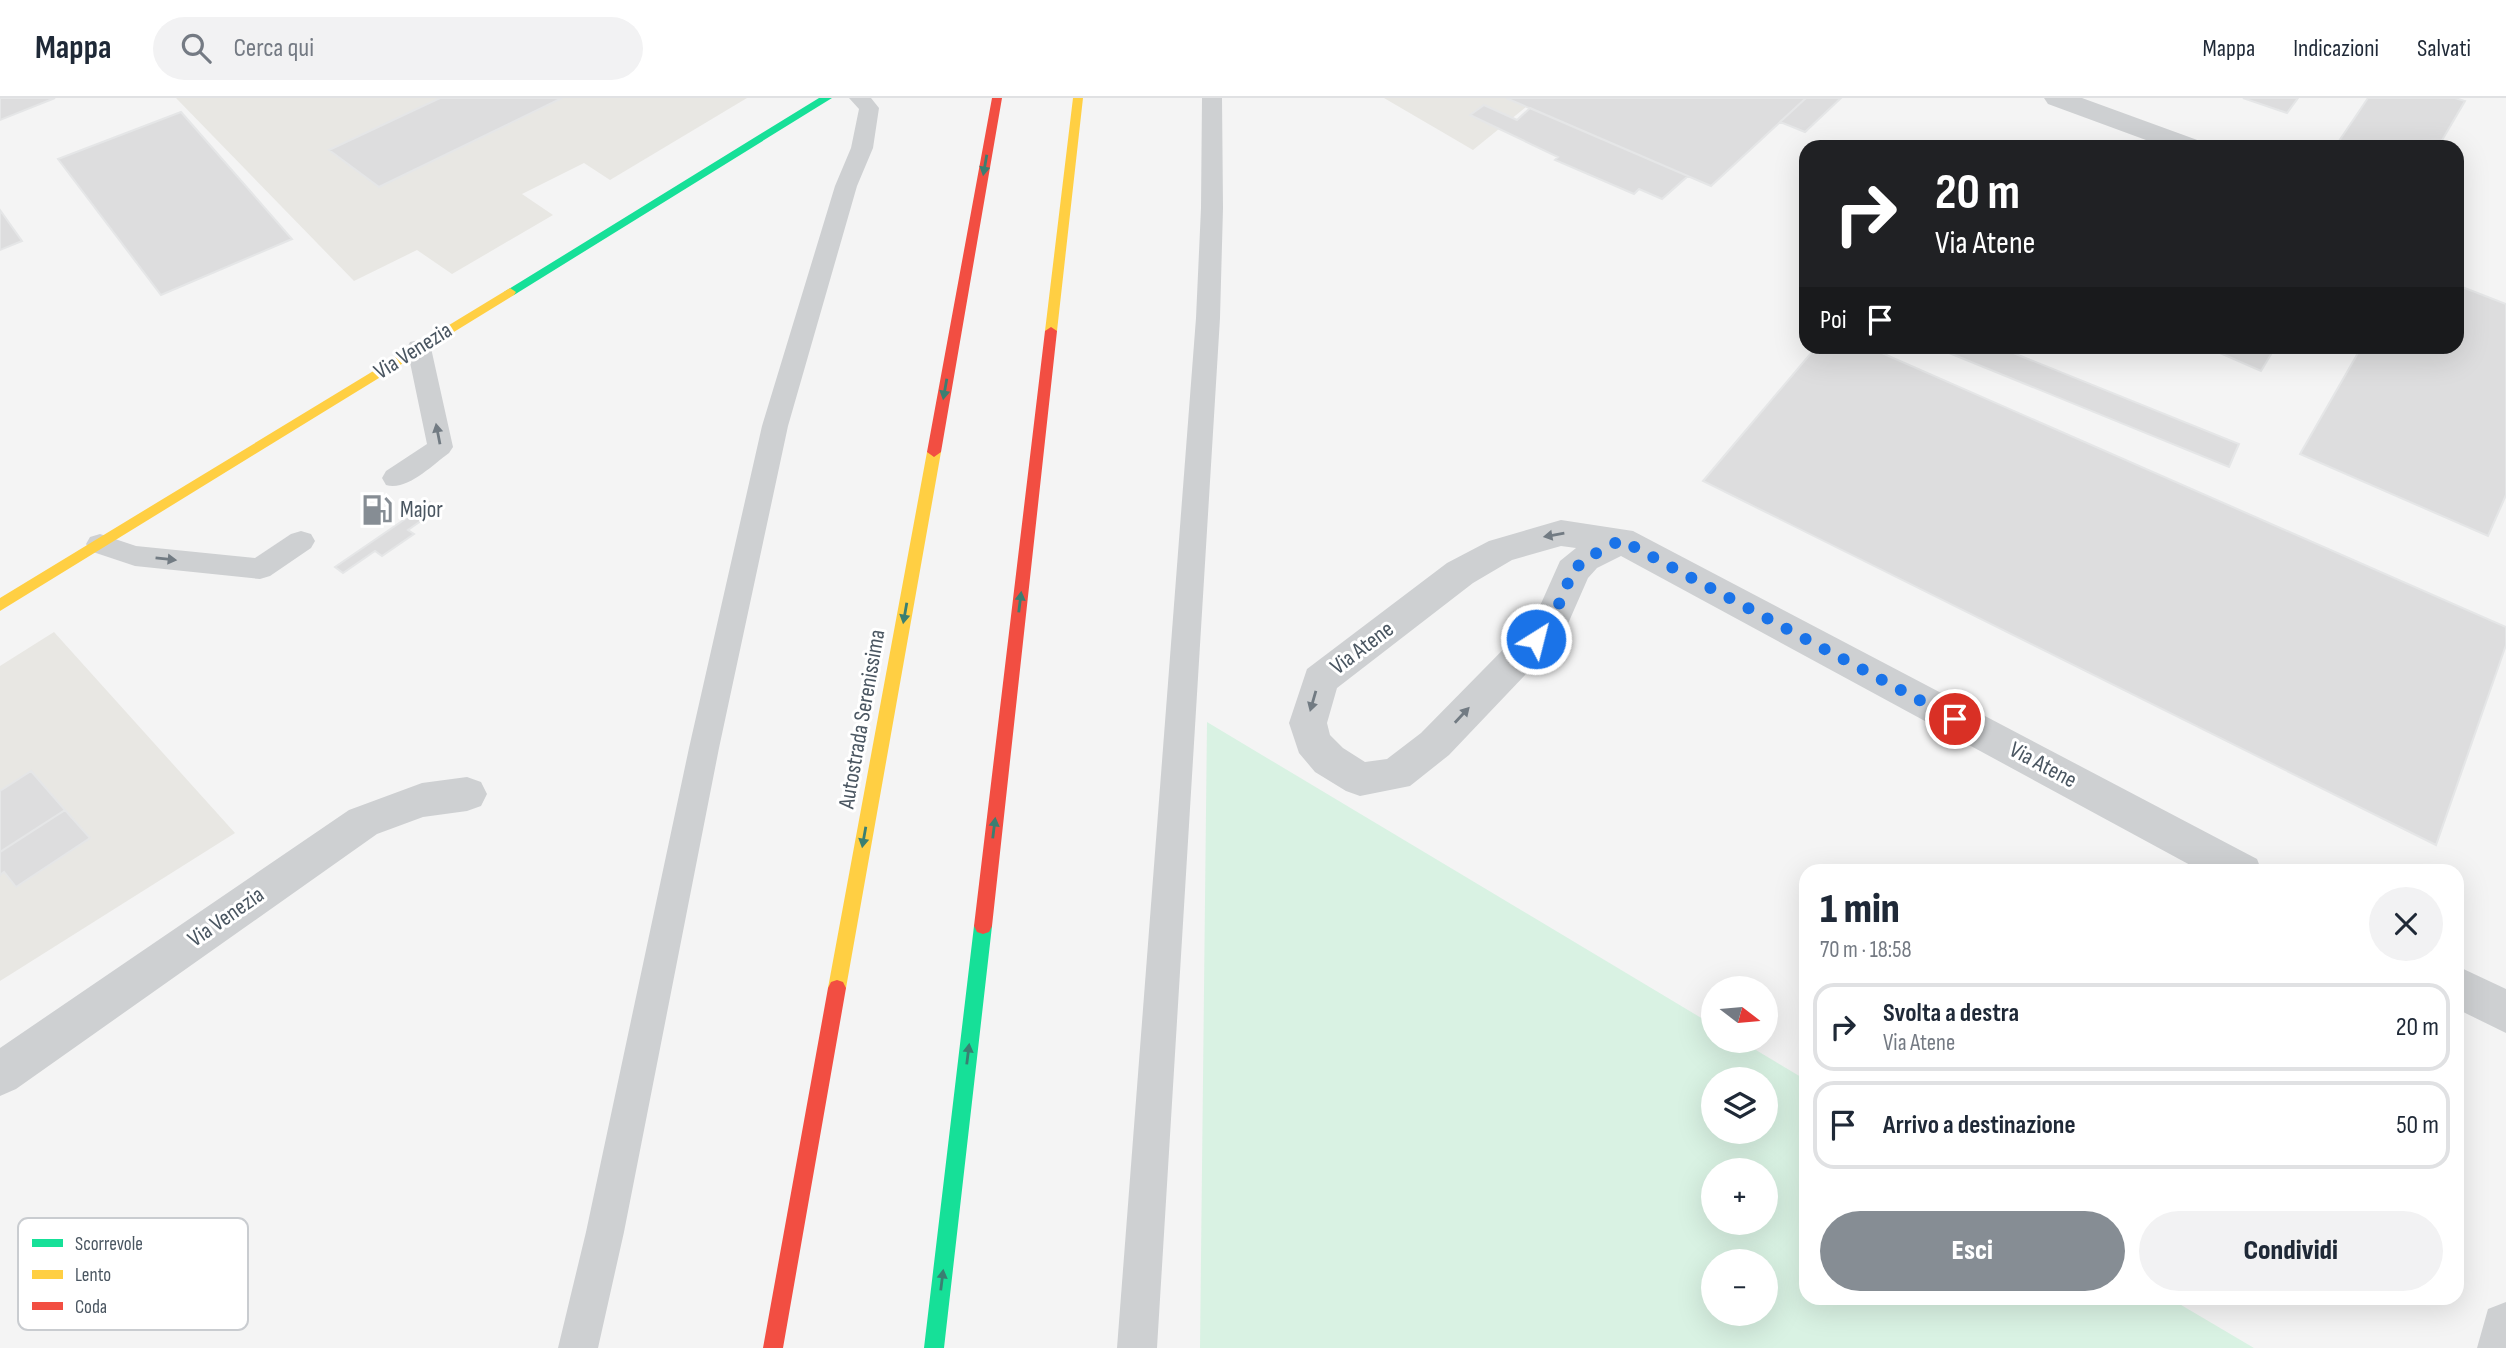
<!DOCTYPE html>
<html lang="it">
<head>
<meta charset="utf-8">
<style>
  body { margin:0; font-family:"Sofia Sans Condensed",sans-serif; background:#f2f2f3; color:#1f2937; height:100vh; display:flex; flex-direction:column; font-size:26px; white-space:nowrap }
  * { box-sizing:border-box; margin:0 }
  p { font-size:23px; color:#747a83 }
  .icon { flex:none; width:38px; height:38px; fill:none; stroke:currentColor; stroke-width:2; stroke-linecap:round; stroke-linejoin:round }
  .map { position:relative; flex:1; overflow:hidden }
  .details { position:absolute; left:1799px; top:766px; width:665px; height:441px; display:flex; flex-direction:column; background:#fff; border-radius:21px; box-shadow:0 7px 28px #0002 }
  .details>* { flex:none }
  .top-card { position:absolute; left:1799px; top:42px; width:665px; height:214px; border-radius:21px; box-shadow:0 7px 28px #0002; background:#202124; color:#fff; overflow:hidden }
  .needle { width:46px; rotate:106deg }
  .buttons { position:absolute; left:1701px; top:878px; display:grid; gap:14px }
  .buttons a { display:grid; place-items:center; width:77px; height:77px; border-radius:50%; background:#fff; box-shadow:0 7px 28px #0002; font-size:35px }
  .pin { position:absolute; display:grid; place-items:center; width:60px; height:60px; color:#fff; margin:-30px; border:4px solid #fff; border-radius:50%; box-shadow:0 2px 7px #0007 }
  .me { position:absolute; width:77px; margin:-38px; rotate:36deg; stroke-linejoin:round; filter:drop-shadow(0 0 5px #0008) }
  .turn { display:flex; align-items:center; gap:24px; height:147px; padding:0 21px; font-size:32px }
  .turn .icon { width:91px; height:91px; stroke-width:2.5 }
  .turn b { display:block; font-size:49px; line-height:60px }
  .then { display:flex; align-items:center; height:66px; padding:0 21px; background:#0003; gap:14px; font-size:26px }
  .round { display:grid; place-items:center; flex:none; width:74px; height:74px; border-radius:37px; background:#f2f2f3 }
  .overview { display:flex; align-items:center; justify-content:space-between; height:119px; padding:0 21px }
  h1 { font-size:42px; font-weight:800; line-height:52px }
  .action { display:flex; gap:14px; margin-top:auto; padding:14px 21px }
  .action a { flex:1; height:80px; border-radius:42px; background:#868d94; color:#fff; font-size:28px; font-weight:800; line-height:80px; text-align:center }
  .action a+a { background:#f2f2f3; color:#1f2937 }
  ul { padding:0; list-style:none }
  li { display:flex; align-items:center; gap:21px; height:88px; margin:0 14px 10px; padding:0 7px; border:4px solid #e0e1e3; border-radius:21px }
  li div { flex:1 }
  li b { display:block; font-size:26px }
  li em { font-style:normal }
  header { display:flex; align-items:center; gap:42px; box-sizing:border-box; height:98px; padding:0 35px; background:#fff; border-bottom:2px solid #e0e1e3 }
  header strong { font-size:33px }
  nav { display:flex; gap:38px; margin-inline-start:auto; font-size:24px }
  .search { width:490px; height:63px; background:#f2f2f3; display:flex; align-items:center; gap:18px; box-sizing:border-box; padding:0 24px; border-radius:38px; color:#747a83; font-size:26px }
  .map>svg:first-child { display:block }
  .commercial { fill:#e8e7e3 }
  .green { fill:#d9f2e3; fill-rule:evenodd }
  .building { fill:#ddddde; stroke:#e5e6e7; stroke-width:2 }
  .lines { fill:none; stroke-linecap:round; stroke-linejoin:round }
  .lane { fill:#ced0d2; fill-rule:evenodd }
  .street { fill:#ced0d2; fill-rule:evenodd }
  .fast { fill:#16e098; fill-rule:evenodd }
  .slow { fill:#ffcf43; fill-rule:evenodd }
  .jam { fill:#f24e42; fill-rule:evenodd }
  .oneway { fill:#3a7f72 }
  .oneway2 { fill:#727b83 }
  .route { stroke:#1a73e8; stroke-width:12; stroke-dasharray:0 21.6 }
  .labels { text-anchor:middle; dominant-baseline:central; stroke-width:6; stroke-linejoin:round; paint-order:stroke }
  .street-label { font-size:23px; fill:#4a5661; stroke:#fff }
  .poi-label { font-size:23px; fill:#4a5661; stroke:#fff; text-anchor:start }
  .key { fill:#fff; stroke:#c9ccd0; stroke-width:2 }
  .key-label { font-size:19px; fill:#4a5661 }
</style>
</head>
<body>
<header>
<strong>Mappa</strong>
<div class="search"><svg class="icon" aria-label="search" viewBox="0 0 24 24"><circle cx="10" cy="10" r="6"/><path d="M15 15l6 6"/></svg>Cerca qui</div>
<nav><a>Mappa</a><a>Indicazioni</a><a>Salvati</a></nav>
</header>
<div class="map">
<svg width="2506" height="1250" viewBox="0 0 2506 1250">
  <rect width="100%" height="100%" fill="#f4f4f4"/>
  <path class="commercial" d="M176,0H747L610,82L584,65L522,96L553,117L452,176L417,152L354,183Z
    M1384,0H1537L1473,52Z
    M54,534L235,735L0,883V568Z"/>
  <path class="green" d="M1207,624L1713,927V943H1741L1806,982V1200L2171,1201L2254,1250H1200ZM1713,982H1766V1034H1713ZM1713,1073H1766V1125H1713ZM1713,1164H1766V1216H1713Z"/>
  <path class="building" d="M0,0H55L0,22Z
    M440,0H562L379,89L329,52Z
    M1506,0H1806L1711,88Z
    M1806,0H1841L1805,34L1780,24Z
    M2243,0H2298L2287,15Z
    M2368,0H2455L2465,3L2438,49H2335Z
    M1484,7L1517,22L1530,10L1688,78L1662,101L1639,91L1634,96L1555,62L1558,59L1470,17Z
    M181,14L292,141L161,197L58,61Z
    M0,112L22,143L0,152Z
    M2457,187L2506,206V397L2488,438L2300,356L2362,248H2457Z
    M1817,248H1866L2506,529V547L2436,747L1703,383Z
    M1932,248H1996L2239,346L2229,369Z
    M2204,248H2276L2261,273Z
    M430,404L438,411L408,432L414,436L382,458L375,453L343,475L335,469Z
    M31,673L65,712L0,754V693Z
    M65,712L90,740L16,789L4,774L0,777V754Z"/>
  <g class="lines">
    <path class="lane" d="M849,0H871L879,10L873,50L857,88L788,328L719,650L624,1134L598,1250H558L586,1134L689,650L762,328L835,88L851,50L859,11Z
      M1202,0H1222L1223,110L1220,220L1157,1250H1117L1196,220L1201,110Z
      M419,242L428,244L431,250L453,349L449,355C432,367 408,393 386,387L382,380L386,373L427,346L407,250L410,244Z
      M301,433L311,436L315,443L311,450L270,478L260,481L135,468L90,453L86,446L90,439L100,436L136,448L255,460L291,436Z"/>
    <path class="street" d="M2044,0H2082L2200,43L2204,49H2165L2048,6Z
      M1561,422L1633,433L2257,761L2262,774H2203L1621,458L1597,470L1588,480L1563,537L1449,657L1410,688L1360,698L1346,693L1315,674L1299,655L1289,625L1307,571L1447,465L1489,443ZM1561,448L1576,450L1560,463L1535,519L1421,635L1387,661L1365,664L1343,650L1330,637L1327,625L1337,590L1473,485L1512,462Z
      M467,679L481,684L487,696L481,708L467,713L423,719L377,736L16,991L0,998V950L349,712L422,685Z
      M2457,868L2506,891V935L2457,911Z
      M2506,1204V1250H2477L2488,1211Z"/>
    <path class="fast" d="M819,0H832L514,197L510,198L504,194Z
      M983,820L989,822L992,828L944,1250H924L974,828L977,822Z"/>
    <path class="slow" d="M1073,0H1083L1057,233L1051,237L1045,233Z
      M510,190L516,194L514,197L0,513V500Z
      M934,349L941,354L846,890L843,896L837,898L831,896L828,890L927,354Z"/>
    <path class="jam" d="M992,0H1002L941,354L934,359L927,354Z
      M1051,229L1057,233L992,828L989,834L983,836L977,834L974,828L1045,233Z
      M837,882L843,884L846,890L783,1250H763L828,890L831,884Z"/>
  </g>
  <defs><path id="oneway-solid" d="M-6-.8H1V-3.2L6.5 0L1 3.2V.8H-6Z" transform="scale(1.75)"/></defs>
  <g class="oneway">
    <use href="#oneway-solid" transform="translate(985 67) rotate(100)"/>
    <use href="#oneway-solid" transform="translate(945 291) rotate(100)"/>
    <use href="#oneway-solid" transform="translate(1020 504) rotate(-83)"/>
    <use href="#oneway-solid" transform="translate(905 515) rotate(100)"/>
    <use href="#oneway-solid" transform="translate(994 730) rotate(-83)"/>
    <use href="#oneway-solid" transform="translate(864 739) rotate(100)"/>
    <use href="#oneway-solid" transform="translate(968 956) rotate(-83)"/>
    <use href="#oneway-solid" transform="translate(942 1182) rotate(-83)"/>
  </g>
  <g class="oneway2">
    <use href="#oneway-solid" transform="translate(438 336) rotate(-101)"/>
    <use href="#oneway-solid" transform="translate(1554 437) rotate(170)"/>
    <use href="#oneway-solid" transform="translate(166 461) rotate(6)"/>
    <use href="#oneway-solid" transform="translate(1313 603) rotate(106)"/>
    <use href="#oneway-solid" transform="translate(1462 617) rotate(-47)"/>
  </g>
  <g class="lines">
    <path class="route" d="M1536,541L1550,527L1573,473L1585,461L1621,442L1955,621"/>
  </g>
  <defs>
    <symbol id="fuel-bare" viewBox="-9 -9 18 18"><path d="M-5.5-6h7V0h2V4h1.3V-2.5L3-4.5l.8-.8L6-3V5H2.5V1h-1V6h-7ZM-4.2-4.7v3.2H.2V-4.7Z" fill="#868d94" stroke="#fff" stroke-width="2.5" paint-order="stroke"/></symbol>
  </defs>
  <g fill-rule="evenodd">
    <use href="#fuel-bare" x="355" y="390" width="44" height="44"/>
  </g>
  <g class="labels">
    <g class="street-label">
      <text transform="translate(413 253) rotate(-32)">Via Venezia</text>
      <text transform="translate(1362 550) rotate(-37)">Via Atene</text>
      <text transform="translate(862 621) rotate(-80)">Autostrada Serenissima</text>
      <text transform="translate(2043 667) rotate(28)">Via Atene</text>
      <text transform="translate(226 819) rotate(-35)">Via Venezia</text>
    </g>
    <g class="poi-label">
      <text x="400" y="412">Major</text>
    </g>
  </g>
  <rect x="18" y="1120" width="230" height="112" rx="10" class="key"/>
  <rect x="32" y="1141" width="31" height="8" fill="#16e098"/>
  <rect x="32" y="1172" width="31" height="9" fill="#ffcf43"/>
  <rect x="32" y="1204" width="31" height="8" fill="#f24e42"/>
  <g class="key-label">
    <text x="75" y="1152">Scorrevole</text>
    <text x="75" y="1183">Lento</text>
    <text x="75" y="1215">Coda</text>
  </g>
</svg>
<div class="buttons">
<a><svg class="needle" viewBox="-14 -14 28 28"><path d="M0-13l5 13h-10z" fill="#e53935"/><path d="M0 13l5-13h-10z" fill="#747a83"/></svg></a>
<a><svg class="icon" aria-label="layers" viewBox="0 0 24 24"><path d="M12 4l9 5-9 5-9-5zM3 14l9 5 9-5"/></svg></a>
<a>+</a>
<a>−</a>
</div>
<div class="pin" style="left:1955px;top:621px;background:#d93025"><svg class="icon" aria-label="arrive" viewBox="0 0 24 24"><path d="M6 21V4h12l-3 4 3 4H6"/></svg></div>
<svg class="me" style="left:1536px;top:541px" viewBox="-20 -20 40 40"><circle r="17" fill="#1a73e8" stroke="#fff" stroke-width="3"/><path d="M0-11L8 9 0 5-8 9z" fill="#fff"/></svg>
<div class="top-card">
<div class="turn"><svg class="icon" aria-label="right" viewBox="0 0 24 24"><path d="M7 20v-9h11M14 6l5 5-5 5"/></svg><div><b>20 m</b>Via Atene</div></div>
<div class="then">Poi<svg class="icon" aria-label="arrive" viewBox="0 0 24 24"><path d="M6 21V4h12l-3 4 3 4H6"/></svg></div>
</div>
<section class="details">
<div class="overview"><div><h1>1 min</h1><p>70 m · 18:58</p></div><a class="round"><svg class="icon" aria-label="close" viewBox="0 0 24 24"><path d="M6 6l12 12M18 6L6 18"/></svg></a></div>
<ul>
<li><svg class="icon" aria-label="right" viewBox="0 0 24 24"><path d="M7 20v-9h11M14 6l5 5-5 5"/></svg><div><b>Svolta a destra</b><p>Via Atene</p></div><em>20 m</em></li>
<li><svg class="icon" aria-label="arrive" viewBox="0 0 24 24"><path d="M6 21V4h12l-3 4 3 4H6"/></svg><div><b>Arrivo a destinazione</b></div><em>50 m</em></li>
</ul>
<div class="action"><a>Esci</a><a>Condividi</a></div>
</section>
</div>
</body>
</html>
